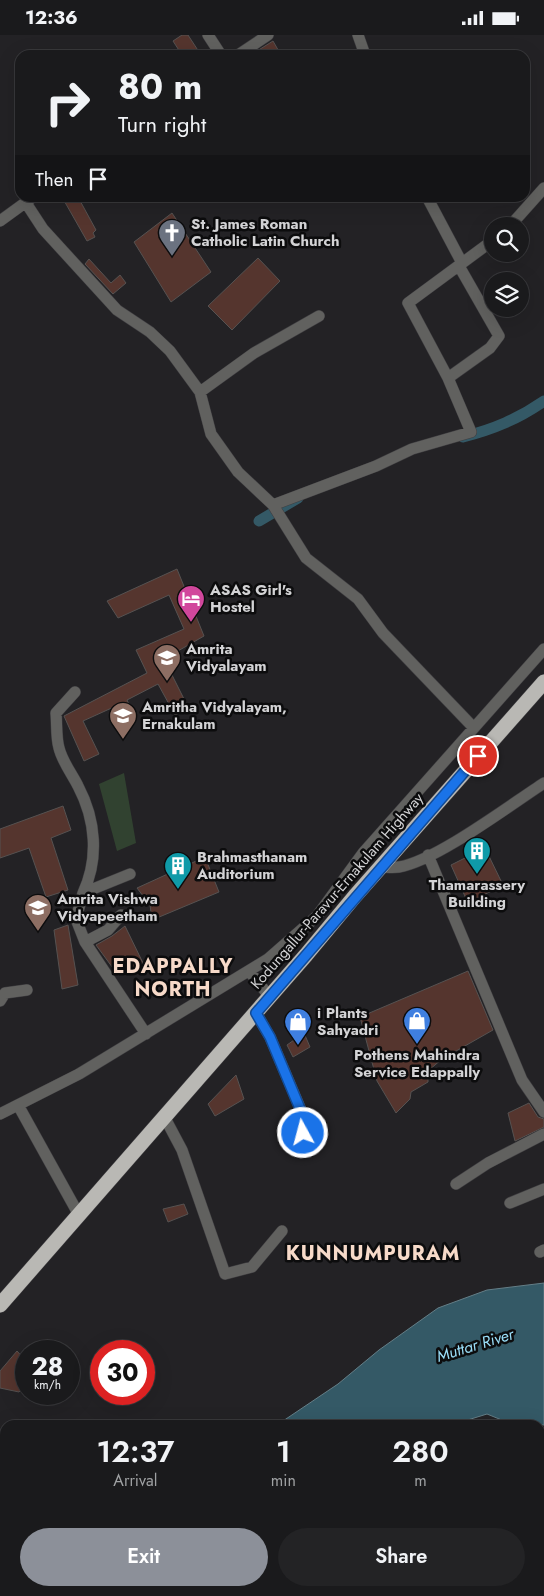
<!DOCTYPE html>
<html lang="en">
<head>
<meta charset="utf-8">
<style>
  body { margin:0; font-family:Jost,sans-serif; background:#232325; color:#f1f3f6; height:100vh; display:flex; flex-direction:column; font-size:19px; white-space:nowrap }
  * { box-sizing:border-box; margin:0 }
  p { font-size:16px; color:#9fa1a3 }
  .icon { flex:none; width:28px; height:28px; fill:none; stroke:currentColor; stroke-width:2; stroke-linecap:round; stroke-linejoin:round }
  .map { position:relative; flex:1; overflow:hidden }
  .side { position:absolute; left:0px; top:1385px; width:545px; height:176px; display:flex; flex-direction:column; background:#1a1a1c; border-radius:15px 15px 0 0; box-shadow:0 5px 20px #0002,0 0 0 1px #38383b }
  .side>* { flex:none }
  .banner { position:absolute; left:15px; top:15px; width:515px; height:152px; border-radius:15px; box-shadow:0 5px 20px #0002,0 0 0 1px #38383b; background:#1a1a1c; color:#f1f3f6; overflow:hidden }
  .fabs { position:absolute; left:484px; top:182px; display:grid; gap:10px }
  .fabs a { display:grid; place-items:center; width:45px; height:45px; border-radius:50%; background:#1a1a1c; box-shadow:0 5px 20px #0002,0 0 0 1px #38383b; font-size:25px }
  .speed { position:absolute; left:15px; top:1305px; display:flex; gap:10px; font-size:25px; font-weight:700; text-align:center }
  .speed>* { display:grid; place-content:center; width:65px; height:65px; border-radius:50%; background:#1a1a1c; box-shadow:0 5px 20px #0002,0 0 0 1px #38383b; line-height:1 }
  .speed small { font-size:12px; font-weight:400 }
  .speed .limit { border:8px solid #d22; background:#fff; color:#111 }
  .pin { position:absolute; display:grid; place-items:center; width:42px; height:42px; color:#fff; margin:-21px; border:2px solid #fff; border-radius:50%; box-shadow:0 1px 5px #0007 }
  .me { position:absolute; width:55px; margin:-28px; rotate:353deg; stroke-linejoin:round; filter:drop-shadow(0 0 4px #0008) }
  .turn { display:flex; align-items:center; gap:18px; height:105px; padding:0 20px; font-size:22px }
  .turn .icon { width:65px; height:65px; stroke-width:2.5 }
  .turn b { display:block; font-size:35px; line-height:42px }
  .then { display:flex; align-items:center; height:48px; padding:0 20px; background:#0003; gap:10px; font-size:19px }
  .eta { display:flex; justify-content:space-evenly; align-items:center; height:85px; text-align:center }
  .eta b { font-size:30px; font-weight:600; line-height:35px }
  .cta { display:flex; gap:10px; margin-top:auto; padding:10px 20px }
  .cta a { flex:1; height:58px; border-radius:30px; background:#8c9099; color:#fff; font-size:20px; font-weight:600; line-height:58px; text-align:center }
  .cta a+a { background:#232325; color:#f1f3f6 }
  .status { display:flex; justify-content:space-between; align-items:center; height:35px; padding:0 25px; background:#1a1a1c; direction:ltr }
  .status svg { height:14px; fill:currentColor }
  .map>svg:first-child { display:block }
  .green { fill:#314230 }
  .water { fill:#345966; stroke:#647e87 }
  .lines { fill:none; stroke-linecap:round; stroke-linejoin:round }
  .canal { stroke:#345966; stroke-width:11 }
  .building { fill:#55352e; stroke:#565251 }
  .minor-casing { stroke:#3f3e41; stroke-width:12 }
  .highway-casing { stroke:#3f3e41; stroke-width:16 }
  .minor { stroke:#61615f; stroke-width:11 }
  .highway { stroke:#b9b8b4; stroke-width:15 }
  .route-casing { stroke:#114b97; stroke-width:12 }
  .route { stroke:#1a73e8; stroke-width:9 }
  .labels { text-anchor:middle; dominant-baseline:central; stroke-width:5; stroke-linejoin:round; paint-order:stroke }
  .poi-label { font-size:15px; font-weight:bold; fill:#d3d3d5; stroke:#0c0c0d; text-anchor:start }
  .street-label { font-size:15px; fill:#d3d3d5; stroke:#0c0c0d }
  .water-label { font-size:16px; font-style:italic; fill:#9adef8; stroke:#0c0c0d }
  .district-label { font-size:20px; font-weight:bold; letter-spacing:1px; fill:#f7dac9; stroke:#0c0c0d }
</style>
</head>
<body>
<div class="status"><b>12:36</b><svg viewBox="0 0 49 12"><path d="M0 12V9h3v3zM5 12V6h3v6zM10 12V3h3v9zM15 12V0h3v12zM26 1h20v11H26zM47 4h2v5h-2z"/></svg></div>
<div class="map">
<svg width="544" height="1561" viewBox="0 0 544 1561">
  <rect width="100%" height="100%" fill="#232225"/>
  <path class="green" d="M124,738L136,808L117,816L99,749Z"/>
  <path class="water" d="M544,1248V1390H514L487,1379L458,1388L413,1390H277L338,1349L379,1315L438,1273L487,1255Z
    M96,1556H182L179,1561H93Z"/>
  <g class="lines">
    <path class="canal" d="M463,402C494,394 518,384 544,366
      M259,486L298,463"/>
  </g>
  <path class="building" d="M182,0H188L201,20H182L173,6Z
    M273,6L281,20H259L257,16Z
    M62,162H78L96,195L93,198L95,202L87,206Z
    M172,178L211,237L171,267L134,207Z
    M258,223L280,246L232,295L208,271Z
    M89,224L111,248L120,240L126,248L113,259L85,229Z
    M177,534L204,601L164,624L189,674L175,680L158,649L127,665L132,676L122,680L116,671L83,686L99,719L84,726L64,681L147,638L136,615L184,594L169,560L118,583L107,566Z
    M63,771L71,795L51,803L68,855L46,862L29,813L0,823V794Z
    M485,813L503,850L468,868L451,830Z
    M205,822L219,857L152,885L150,870L137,853Z
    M68,890L78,950L62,954L54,895Z
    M125,891L143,928L118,940L96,910L112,901Z
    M468,936L493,995L442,1024L428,1036V1047L411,1057L410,1064L396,1078L377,1046L360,982Z
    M304,998L310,1012L293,1022L287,1010Z
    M236,1040L244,1064L215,1081L208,1069Z
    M529,1068L538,1082L544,1084V1092L515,1106L508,1078Z
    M184,1169L188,1179L168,1187L163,1174Z
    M17,1316L26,1326V1350L19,1357L0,1353V1336Z"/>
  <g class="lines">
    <defs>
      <path id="minor" d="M208,0L221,20
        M358,0L365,20
        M238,20L268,0
        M427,162L462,228
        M26,168L43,194L117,275L150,297L170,316L200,357L211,399L238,437L273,470L306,523L358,564L383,598L473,692
        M0,186L33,162
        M510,191L544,153
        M459,231L499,301L490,313L448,343L408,268L492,206
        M200,357L254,318L319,281
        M273,470L376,431L412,414L471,397L448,343
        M75,657L56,678C57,689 56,703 59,713C62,726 72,739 78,751C96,785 99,824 83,858
        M428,820L522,1045L544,1077
        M380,832C386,832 393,833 399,832C436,826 510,770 544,748
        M121,880L108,895L85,907L146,999
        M85,907L76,884L83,858L130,839
        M249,936L270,962
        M0,966L5,958L27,955
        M256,978L270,1002L306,1087L303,1097L288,1108
        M18,1070L79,1180
        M0,1079L79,1039L268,924L317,881L363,818L544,614
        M165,1083L182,1115L225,1239L252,1232L282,1196
        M456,1149L488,1128L544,1099
        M510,1168L544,1154
        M540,1217L544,1215"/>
      <path id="highway" d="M0,1270L306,920L355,861L544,647"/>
    </defs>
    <use href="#minor" class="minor-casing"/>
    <use href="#highway" class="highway-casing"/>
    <use href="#minor" class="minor"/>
    <use href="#highway" class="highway"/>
  </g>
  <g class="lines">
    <defs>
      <path id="route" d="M303,1098L306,1088L270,1002L256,978L478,721"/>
    </defs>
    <use href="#route" class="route-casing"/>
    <use href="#route" class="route"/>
  </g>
  <defs>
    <symbol id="church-pin" viewBox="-11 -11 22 30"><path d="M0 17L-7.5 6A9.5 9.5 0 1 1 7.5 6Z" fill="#6b7280" stroke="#0c0c0d"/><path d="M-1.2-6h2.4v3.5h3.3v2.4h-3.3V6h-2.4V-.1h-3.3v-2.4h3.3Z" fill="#fff"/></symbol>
    <symbol id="hotel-pin" viewBox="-11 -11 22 30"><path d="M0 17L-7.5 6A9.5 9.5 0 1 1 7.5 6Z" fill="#d1479c" stroke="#0c0c0d"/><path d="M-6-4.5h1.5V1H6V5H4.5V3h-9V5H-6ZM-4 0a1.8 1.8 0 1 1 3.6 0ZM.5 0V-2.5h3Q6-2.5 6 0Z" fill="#fff"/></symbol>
    <symbol id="school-pin" viewBox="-11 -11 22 30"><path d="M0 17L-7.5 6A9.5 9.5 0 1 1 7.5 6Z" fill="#8d6e63" stroke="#0c0c0d"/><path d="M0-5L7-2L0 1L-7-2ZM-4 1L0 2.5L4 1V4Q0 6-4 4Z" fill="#fff"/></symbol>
    <symbol id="building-pin" viewBox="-11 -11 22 30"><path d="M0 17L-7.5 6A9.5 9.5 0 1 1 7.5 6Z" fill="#0f9aa8" stroke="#0c0c0d"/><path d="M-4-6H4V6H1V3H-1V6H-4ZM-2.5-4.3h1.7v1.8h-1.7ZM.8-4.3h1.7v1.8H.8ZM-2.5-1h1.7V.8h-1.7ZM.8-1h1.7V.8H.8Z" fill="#fff"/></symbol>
    <symbol id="university-pin" viewBox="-11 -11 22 30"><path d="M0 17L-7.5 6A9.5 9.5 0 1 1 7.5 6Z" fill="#8d6e63" stroke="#0c0c0d"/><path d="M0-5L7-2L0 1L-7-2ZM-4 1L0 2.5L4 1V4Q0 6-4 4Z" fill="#fff"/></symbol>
    <symbol id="shop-pin" viewBox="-11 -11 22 30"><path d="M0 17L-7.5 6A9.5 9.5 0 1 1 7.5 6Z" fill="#3f7fe0" stroke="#0c0c0d"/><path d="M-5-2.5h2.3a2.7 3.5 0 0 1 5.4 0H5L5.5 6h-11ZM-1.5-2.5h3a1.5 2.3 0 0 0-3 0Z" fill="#fff"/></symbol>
  </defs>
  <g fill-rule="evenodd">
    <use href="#church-pin" x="156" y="182" width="32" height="43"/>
    <use href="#hotel-pin" x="175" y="548" width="32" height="43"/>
    <use href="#school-pin" x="151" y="607" width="32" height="43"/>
    <use href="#school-pin" x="107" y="665" width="32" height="43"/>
    <use href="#building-pin" x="461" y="800" width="32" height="43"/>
    <use href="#building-pin" x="162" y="815" width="32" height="43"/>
    <use href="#university-pin" x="22" y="857" width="32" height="43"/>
    <use href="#shop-pin" x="401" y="970" width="32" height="43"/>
    <use href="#shop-pin" x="282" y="971" width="32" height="43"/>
  </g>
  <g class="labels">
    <g class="poi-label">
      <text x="191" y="189">St. James Roman<tspan x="191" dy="17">Catholic Latin Church</tspan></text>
      <text x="210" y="555">ASAS Girl's<tspan x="210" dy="17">Hostel</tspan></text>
      <text x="186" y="614">Amrita<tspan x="186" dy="17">Vidyalayam</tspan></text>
      <text x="142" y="672">Amritha Vidyalayam,<tspan x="142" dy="17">Ernakulam</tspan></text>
      <text x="197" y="822">Brahmasthanam<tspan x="197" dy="17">Auditorium</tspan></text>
      <text x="477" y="850" text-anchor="middle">Thamarassery<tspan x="477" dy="17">Building</tspan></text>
      <text x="57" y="864">Amrita Vishwa<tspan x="57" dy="17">Vidyapeetham</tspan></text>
      <text x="317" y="978">i Plants<tspan x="317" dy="17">Sahyadri</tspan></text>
      <text x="417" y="1020" text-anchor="middle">Pothens Mahindra<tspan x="417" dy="17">Service Edappally</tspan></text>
    </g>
    <g class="street-label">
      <text transform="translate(337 856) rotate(-49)">Kodungallur-Paravur-Ernakulam Highway</text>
    </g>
    <g class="water-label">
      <text transform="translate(475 1310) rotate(-17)">Muttar River</text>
    </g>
    <g class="district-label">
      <text x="173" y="931">EDAPPALLY<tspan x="173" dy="23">NORTH</tspan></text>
      <text x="373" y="1218">KUNNUMPURAM</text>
    </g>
  </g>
</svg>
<div class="fabs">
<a><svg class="icon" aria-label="search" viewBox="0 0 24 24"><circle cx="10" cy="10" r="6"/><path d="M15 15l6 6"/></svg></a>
<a><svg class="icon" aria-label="layers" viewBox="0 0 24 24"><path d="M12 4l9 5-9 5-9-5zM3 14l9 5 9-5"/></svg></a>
</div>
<div class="speed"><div>28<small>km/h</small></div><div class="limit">30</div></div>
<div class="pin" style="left:478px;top:721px;background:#d93025"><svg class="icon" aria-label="arrive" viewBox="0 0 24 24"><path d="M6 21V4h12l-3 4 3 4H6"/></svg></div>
<svg class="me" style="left:303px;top:1098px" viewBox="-20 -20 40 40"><circle r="17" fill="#1a73e8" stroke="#fff" stroke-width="3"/><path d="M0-11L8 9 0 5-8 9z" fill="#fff"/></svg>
<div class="banner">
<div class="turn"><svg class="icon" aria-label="right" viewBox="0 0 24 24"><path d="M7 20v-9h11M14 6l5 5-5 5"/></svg><div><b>80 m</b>Turn right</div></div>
<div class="then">Then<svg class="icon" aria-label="arrive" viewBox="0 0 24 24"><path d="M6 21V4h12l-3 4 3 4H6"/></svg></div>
</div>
<section class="side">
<div class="eta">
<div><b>12:37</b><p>Arrival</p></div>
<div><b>1</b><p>min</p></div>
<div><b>280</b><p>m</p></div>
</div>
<div class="cta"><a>Exit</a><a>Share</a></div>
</section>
</div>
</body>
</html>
